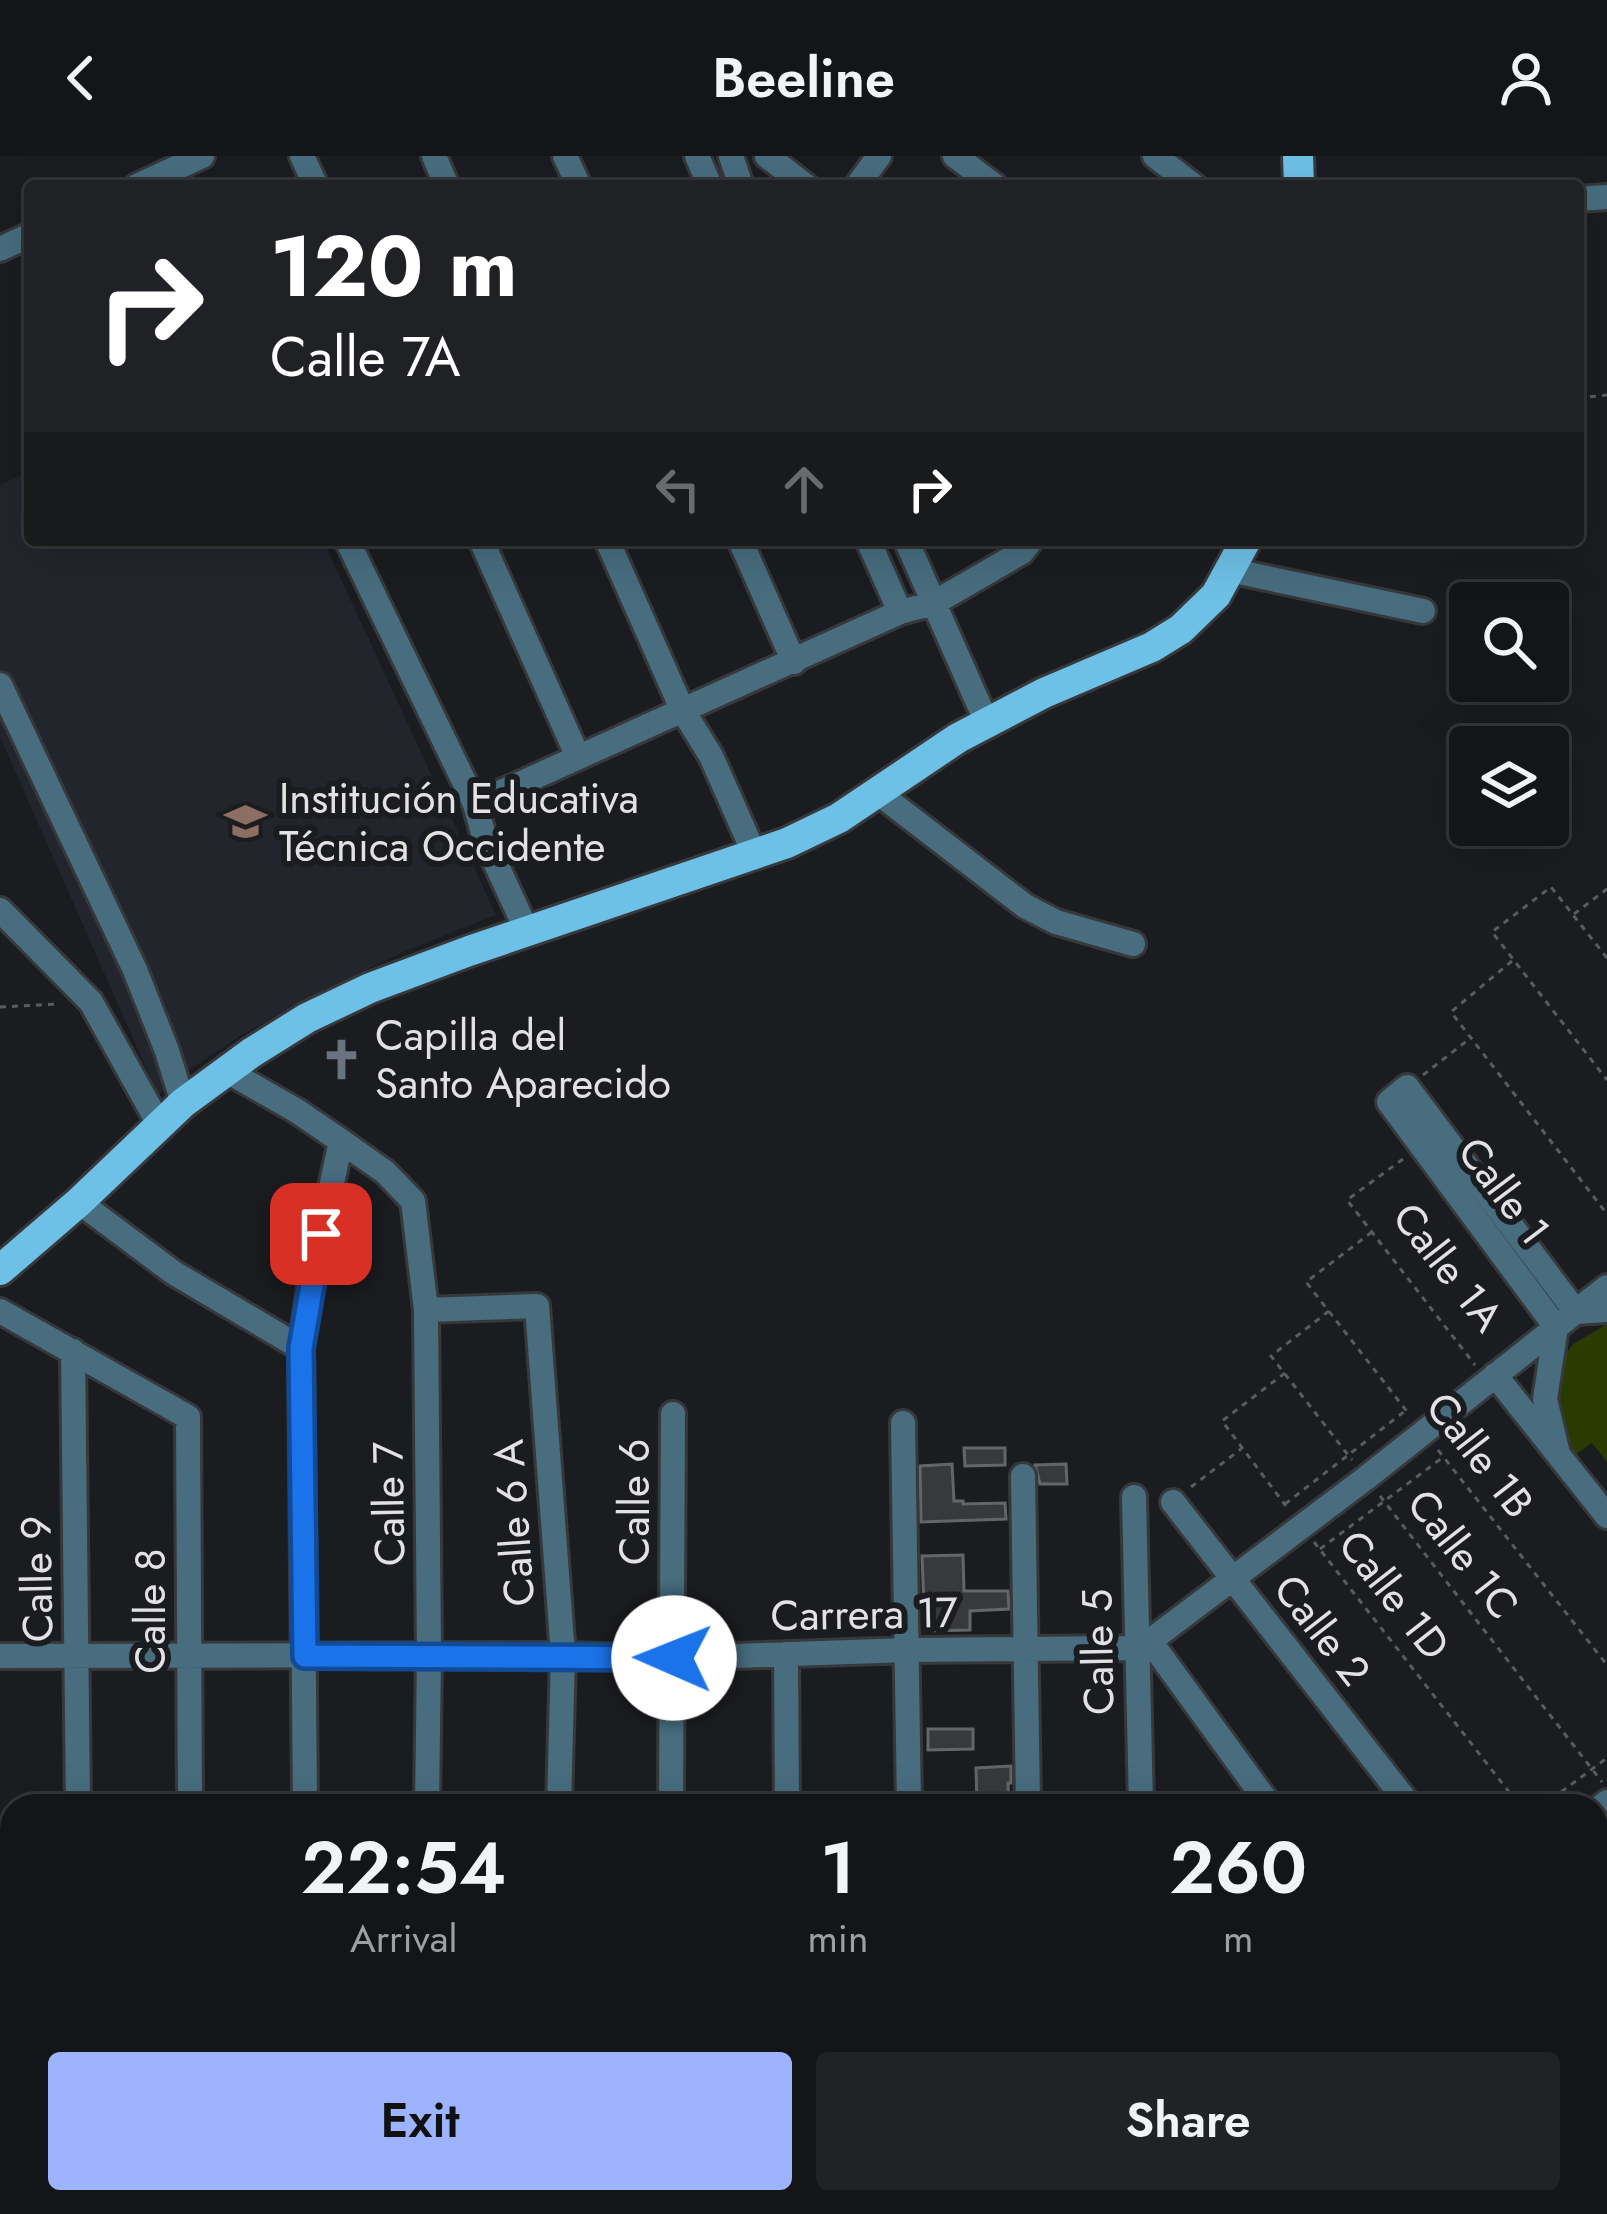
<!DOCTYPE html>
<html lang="en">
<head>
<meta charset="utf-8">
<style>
  body { margin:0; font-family:Jost,sans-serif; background:#212224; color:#f1f3f6; height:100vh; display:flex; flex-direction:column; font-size:45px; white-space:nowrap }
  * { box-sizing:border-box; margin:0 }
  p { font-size:39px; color:#9d9fa1 }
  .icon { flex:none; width:66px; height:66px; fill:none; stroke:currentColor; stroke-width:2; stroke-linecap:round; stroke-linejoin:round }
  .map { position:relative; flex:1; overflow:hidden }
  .details { position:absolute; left:0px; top:1638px; width:1608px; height:420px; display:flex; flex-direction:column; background:#141517; border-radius:36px 36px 0 0; box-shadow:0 12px 48px #0002,0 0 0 3px #333436 }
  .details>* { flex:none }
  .banner { position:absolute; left:24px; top:24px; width:1560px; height:366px; border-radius:12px; box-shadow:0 12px 48px #0002,0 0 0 3px #333436; background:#202124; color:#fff; overflow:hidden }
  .tools { position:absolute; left:1449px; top:426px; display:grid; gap:24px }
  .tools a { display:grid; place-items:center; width:120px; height:120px; border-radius:12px; background:#141517; box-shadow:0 12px 48px #0002,0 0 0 3px #333436; font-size:60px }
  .pin { position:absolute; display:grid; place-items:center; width:102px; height:102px; color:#fff; margin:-51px; border-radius:24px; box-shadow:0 6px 18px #0006 }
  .me { position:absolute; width:132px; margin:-66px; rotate:271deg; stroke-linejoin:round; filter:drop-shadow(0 0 9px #0008) }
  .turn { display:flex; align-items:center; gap:42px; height:252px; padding:0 48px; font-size:54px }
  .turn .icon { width:156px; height:156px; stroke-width:2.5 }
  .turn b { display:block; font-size:84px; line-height:102px }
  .lanes { display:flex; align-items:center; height:114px; padding:0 48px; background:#0003; justify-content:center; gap:60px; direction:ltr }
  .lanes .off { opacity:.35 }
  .eta { display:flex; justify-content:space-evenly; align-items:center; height:204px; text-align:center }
  .eta b { font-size:72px; font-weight:600; line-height:84px }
  .action { display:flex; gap:24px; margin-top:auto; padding:24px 48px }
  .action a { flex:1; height:138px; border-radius:12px; background:#9eb3fd; color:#111; font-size:48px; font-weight:600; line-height:138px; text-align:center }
  .action a+a { background:#212224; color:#f1f3f6 }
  header { display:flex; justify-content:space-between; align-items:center; height:156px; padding:0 48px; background:#141517; font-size:54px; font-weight:600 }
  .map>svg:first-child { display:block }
  .built { fill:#23252d }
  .green { fill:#2a3b00 }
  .building { fill:#38393c; stroke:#646568; stroke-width:3 }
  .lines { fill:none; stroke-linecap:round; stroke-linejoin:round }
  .minor-casing { stroke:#37383b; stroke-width:30 }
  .major-casing { stroke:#37383b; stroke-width:36 }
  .path { stroke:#5a5b5d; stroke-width:3; stroke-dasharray:6 6; stroke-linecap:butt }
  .minor { stroke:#476d7f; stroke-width:24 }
  .major { stroke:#6dc0e6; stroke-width:30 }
  .route-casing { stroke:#114b97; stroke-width:30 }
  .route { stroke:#1a73e8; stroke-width:21 }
  .labels { text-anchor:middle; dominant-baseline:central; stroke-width:12; stroke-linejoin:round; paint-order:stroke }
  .poi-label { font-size:42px; fill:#e2e2e4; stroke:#1b1c1f; text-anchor:start }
  .street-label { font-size:42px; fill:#e2e2e4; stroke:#1b1c1f }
</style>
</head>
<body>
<header><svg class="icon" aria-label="back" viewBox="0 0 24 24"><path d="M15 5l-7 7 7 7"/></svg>Beeline<svg class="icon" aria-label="person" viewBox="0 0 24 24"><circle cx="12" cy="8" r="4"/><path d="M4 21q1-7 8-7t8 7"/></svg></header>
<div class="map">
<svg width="1607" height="2058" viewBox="0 0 1607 2058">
  <rect width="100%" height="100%" fill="#1b1c1f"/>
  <path class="built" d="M30,315V384H323L496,759L403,796L304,844L242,879L192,912L158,939L0,581V329Z"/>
  <path class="green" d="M1607,1168V1306L1592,1287L1575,1299L1562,1279L1553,1246L1562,1203L1573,1188Z
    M1423,2046H1590L1600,2058H1476L1472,2054L1461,2058H1429Z"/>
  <path class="building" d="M964,1292H1005V1309L965,1310Z
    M952,1308L954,1345H963V1348L1005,1347L1006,1363L921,1366L920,1310Z
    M1066,1308L1067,1328H1040L1035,1309Z
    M963,1399L964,1435H1008L1009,1453L970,1455V1474L925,1475L922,1400Z
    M928,1573H973V1593L928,1594Z
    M1011,1610V1627H1008L1009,1650H977L976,1612Z"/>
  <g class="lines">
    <defs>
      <path id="minor" d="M302,0L316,30
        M434,0L447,30
        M565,0L579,30
        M697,0L710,30
        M731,0L741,30
        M767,0L806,30
        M955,0L995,30
        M1155,0L1194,30
        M137,30L202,0
        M857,30L879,0
        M1578,43L1607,41
        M0,93L30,79
        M347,384L475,648L485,684L526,773
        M481,384L578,601
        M607,384L682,553L711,600L754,697
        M740,384L794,506
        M868,384L900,456L934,447L1022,396L1031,384
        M906,384L987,567
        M1229,414L1423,455
        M0,529L135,814L167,895L183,947
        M877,636L1025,750L1056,766L1133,788
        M475,648L900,456
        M0,754L91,846L160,970
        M227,915L297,955L341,985L385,1016L413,1045L426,1154L429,1500L427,1650
        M79,1046L174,1117L301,1192
        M426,1154L537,1150L563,1499L559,1650
        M0,1155L188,1261L190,1650
        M73,1195L78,1650
        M1495,1219L1607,1360
        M903,1267L909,1650
        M1558,1298L1545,1243L1556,1171L1389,946L1407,931L1576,1156L1607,1154
        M1023,1320L1028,1650
        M1134,1341L1141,1650
        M1173,1346L1410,1650
        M1150,1485L1270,1650
        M786,1498L787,1650
        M0,1500L563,1499L673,1502L909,1494L1137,1492L1150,1485L1366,1322L1607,1131
        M305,1650L301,1192L311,1125L341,985
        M671,1650L673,1258
        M1596,1655L1607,1646
        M1596,1888L1607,1902
        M0,1912H12
        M81,2046V2058
        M192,2046V2058
        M307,2046V2058
        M428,2046L429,2058
        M671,2046V2058
        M798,2046V2058
        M914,2046V2058
        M1035,2046L1036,2058
        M1150,2046V2058
        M1271,2046L1272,2058"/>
      <path id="major" d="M1298,0L1299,30
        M0,1114L79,1046L183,947L251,897L307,862L370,832L469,795L787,687L839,662L958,582L1044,537L1152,491L1181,473L1216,439L1246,384"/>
    </defs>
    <use href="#minor" class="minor-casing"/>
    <use href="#major" class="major-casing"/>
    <path class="path" d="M1578,242L1607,239
      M1574,758L1607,733
      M1607,802L1551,731L1492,776L1607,924
      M1512,805L1451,856L1607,1058
      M0,851L58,848
      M1423,919L1468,884
      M1403,1003L1347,1044L1475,1209
      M1372,1076L1306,1126L1409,1258
      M1329,1155L1271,1200L1352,1304
      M1285,1217L1222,1265L1286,1350
      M1438,1294L1607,1509
      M1191,1331L1241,1293
      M1380,1340L1602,1626
      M1285,1348L1405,1255
      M1314,1386L1520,1650
      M1320,1393L1442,1302
      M1542,1650L1607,1602
      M1596,1685L1607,1677
      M1596,1748L1607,1762
      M1596,2027L1607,2041"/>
    <use href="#minor" class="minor"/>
    <use href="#major" class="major"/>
  </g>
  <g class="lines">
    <defs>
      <path id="route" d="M321,1078L301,1192L305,1500L674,1502"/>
    </defs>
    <use href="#route" class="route-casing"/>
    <use href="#route" class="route"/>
  </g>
  <defs>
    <symbol id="school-bare" viewBox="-9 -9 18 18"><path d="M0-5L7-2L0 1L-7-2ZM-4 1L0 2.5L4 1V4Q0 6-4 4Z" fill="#8d6e63" stroke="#1b1c1f" stroke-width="2.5" paint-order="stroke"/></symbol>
    <symbol id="church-bare" viewBox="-9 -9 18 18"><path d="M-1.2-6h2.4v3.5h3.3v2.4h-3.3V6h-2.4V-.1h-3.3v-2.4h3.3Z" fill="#6b7280" stroke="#1b1c1f" stroke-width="2.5" paint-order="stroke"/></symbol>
  </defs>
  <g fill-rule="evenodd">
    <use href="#school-bare" x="216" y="636" width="59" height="59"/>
    <use href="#church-bare" x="312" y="874" width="59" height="59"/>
  </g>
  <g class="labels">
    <g class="poi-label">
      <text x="279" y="642">Institución Educativa<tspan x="279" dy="48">Técnica Occidente</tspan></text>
      <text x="375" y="879">Capilla del<tspan x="375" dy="48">Santo Aparecido</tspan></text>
    </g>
    <g class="street-label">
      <text transform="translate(1504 1035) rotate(53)">Calle 1</text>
      <text transform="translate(1448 1111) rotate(52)">Calle 1A</text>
      <text transform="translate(1480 1299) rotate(52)">Calle 1B</text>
      <text transform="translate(634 1346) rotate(-90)">Calle 6</text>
      <text transform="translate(389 1348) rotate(-91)">Calle 7</text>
      <text transform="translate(514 1367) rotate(-94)">Calle 6 A</text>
      <text transform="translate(1463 1398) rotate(52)">Calle 1C</text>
      <text transform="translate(37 1423) rotate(-91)">Calle 9</text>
      <text transform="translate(1394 1439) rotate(52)">Calle 1D</text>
      <text transform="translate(150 1455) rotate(-90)">Calle 8</text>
      <text transform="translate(864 1458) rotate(-1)">Carrera 17</text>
      <text transform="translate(1322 1474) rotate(52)">Calle 2</text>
      <text transform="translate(1098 1496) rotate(-91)">Calle 5</text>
    </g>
  </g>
</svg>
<div class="tools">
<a><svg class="icon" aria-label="search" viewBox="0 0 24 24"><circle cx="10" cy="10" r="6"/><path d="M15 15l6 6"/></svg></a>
<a><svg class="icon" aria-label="layers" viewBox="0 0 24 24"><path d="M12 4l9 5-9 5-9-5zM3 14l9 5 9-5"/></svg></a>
</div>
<div class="pin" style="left:321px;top:1078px;background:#d93025"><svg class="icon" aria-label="arrive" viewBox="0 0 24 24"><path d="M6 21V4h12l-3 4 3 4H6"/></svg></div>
<svg class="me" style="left:674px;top:1502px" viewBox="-20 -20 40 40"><circle r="19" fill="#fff"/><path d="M0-13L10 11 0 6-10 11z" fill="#1a73e8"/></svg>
<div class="banner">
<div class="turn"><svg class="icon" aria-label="right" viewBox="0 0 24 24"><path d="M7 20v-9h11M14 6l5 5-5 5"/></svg><div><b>120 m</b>Calle 7A</div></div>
<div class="lanes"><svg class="icon off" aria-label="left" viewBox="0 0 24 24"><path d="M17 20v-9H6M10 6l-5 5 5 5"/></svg><svg class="icon off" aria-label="ahead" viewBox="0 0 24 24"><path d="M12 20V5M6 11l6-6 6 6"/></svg><svg class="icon" aria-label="right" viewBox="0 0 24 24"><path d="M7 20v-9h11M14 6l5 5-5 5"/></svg></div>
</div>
<section class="details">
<div class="eta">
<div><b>22:54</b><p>Arrival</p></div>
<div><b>1</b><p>min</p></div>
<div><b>260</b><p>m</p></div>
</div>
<div class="action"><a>Exit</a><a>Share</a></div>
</section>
</div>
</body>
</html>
